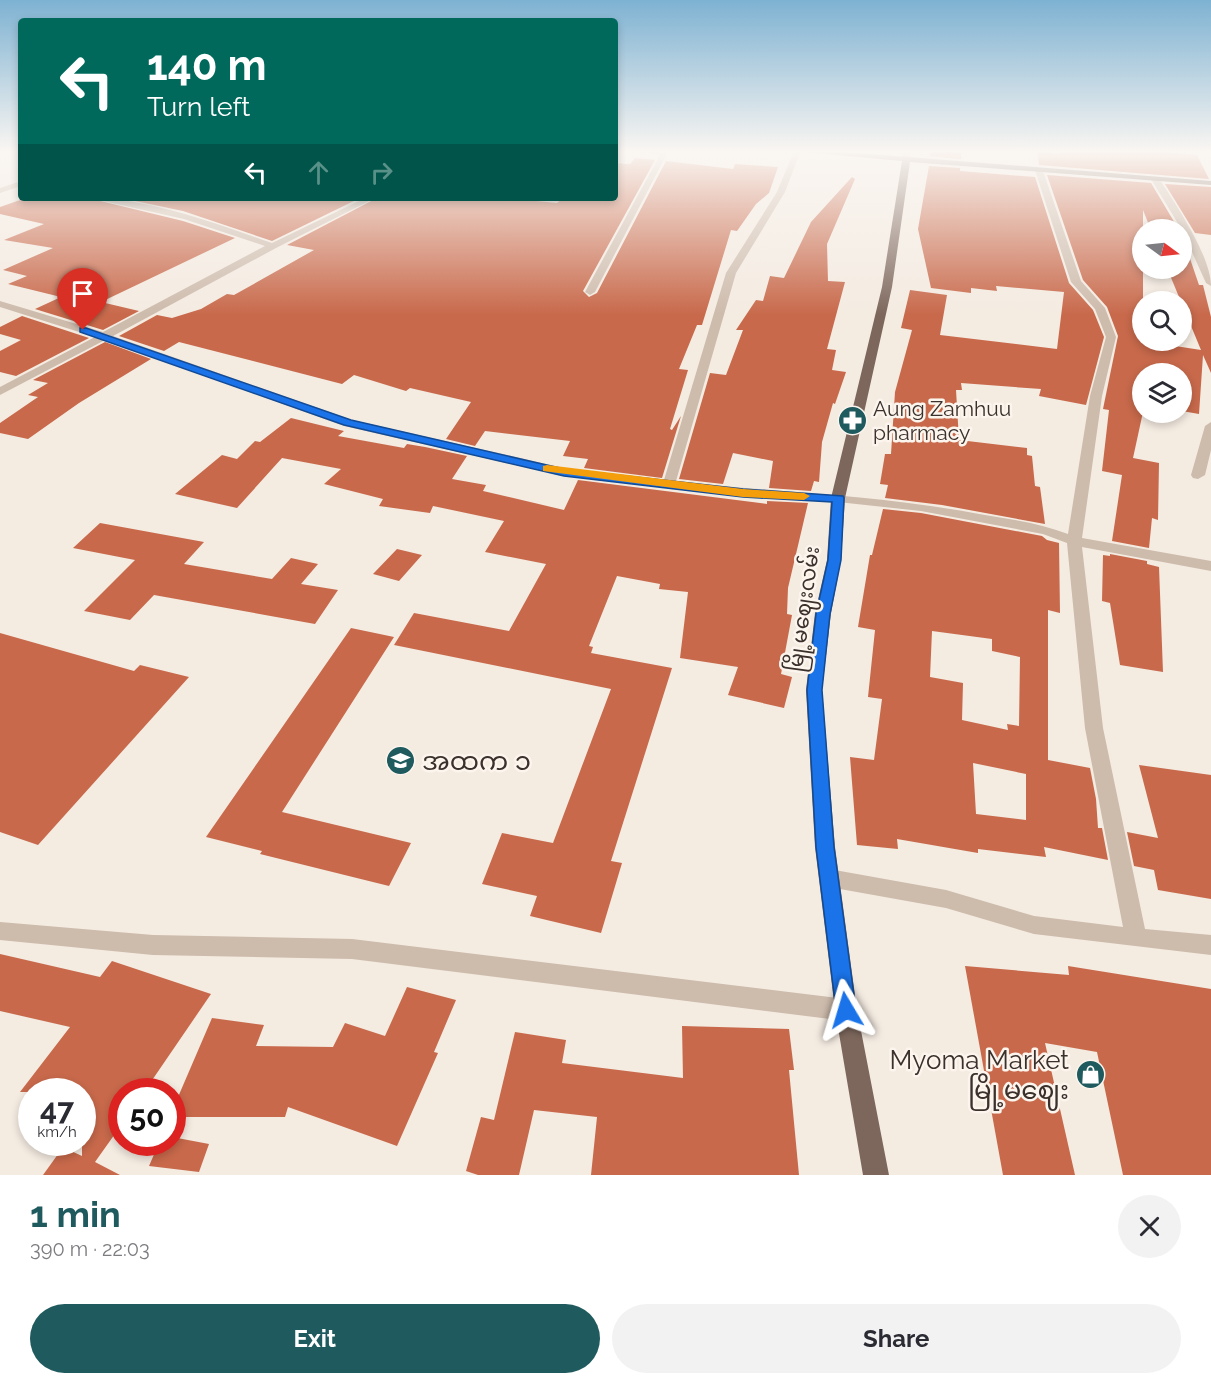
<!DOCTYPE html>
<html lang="en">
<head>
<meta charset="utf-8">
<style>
  body { margin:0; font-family:Raleway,"Noto Sans Myanmar",sans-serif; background:#f2f2f3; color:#2b2b33; height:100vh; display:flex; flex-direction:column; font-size:22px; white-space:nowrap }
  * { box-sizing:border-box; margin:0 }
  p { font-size:20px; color:#7c7c81 }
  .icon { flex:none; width:33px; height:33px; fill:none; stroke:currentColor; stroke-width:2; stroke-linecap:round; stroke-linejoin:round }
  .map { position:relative; height:1175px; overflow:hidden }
  .details { display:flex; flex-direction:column; background:#fff; flex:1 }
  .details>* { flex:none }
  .hud { position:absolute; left:18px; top:18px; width:600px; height:183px; border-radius:6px; box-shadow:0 3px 9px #0003; background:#00695c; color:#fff; overflow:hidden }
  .needle { width:39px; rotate:105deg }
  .buttons { position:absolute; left:1132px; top:219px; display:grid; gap:12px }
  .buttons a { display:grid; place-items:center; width:60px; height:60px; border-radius:50%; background:#fff; box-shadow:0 3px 9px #0003; font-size:30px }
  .speed { position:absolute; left:18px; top:1078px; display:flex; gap:12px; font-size:30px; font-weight:700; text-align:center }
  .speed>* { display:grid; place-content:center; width:78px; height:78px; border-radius:50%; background:#fff; box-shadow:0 3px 9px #0003; line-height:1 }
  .speed small { font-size:15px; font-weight:400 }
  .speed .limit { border:9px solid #d22; background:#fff; color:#111 }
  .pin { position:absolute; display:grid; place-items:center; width:51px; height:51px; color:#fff; margin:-62px -26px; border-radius:50% 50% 50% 0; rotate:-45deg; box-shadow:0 0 6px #0007 }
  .pin .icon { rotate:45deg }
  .me { position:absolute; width:66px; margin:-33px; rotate:353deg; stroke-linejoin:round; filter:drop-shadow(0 0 4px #0008) }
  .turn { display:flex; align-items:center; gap:21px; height:126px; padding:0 30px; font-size:27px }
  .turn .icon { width:78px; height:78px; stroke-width:2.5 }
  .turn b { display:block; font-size:42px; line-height:51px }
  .lanes { display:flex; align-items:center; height:57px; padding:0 30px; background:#0003; justify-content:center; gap:30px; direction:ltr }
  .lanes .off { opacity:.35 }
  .round { display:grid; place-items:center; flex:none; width:63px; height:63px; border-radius:32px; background:#f2f2f3 }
  .headline { display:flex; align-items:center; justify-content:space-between; height:102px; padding:0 30px }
  h1 { font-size:36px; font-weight:700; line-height:45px; color:#1f5a5e }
  .primary-button { display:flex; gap:12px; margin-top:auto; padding:12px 30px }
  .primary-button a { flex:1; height:69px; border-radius:36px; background:#1f5a5e; color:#fff; font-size:24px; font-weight:700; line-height:69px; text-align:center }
  .primary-button a+a { background:#f2f2f3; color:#2b2b33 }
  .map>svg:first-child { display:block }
  .building { fill:#c8694b; fill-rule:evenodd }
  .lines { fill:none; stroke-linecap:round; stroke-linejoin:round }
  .minor { fill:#cdbbac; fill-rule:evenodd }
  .major { fill:#7d675c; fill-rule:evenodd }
  .route { fill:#1a73e8; stroke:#114b97; stroke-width:1.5 }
  .slow { fill:#f59e0b }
  .labels { text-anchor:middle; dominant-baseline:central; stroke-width:5; stroke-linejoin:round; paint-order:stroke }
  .poi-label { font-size:21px; fill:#3b302b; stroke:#fbf5ee; text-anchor:start }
  .street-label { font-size:21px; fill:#3b302b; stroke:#fbf5ee }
  .near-poi-label { font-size:26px; fill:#3b302b; stroke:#fbf5ee; text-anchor:start }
</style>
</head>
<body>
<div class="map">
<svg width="1211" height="1175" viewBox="0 0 1211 1175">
  <rect width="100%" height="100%" fill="#f4ebe1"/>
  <path class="building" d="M931,150H961V159L930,156Z
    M1061,150H1143L1197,155L1209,179L1039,165L1038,152L1060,154Z
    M635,158L655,160L583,291L589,297L597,293L666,161L733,169L735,164L778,167L769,193L756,204L737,231L731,230L702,325H697L679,369L688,370L670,429L672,430L681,416L662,478L584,468L588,459L563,456L570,441L485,431L475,446L446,439L471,402L410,388L406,391L354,375L342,384L179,342L164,351L119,336L157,315L172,318L201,309L227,294L234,295L314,250L287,245L377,198H505L557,203L563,198L591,201L615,198V163L630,164Z
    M929,166L960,168V171L1035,177L1069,283L1093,310L1104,337L1086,405L1039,396L1041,389L961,383L962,390H956L959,440L1027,448V455L1032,456L1035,486L1040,487L1045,524L942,505L885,498L888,485L880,484L885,454H891L895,392L912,330L901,328L910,290L947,295L940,335L1057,349L1064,292L996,286L997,291L971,288V293L931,288L918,229Z
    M1047,175L1151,183L1179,230H1151L1143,210V341L1201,350L1167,268H1182V235L1199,285H1203L1211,317V373L1203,355L1199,414L1182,411V374H1143V412L1133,458L1159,463L1158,520L1152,518L1149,548L1112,541L1122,475L1102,471L1109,410L1103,409L1118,336L1107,307L1083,280Z
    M852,177L855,179L827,244L828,281L845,282L827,349L836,350L832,370L846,372L835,404L833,403L822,442L819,482L814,481L811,491L769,488L773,461L733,453L723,484L679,479L710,373L726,375L743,330H736L756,300L763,301L770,276L784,278L811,222Z
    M1165,184L1211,187V235L1195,233Z
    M26,198H88L183,221L235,238L101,302L139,311L103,330L35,309L61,297L8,284L27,276L3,270L53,248L4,240L44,224L0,214V207Z
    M121,198H360L272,241L183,211Z
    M22,316L89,338L16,376L0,372V351L21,340L0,334V327Z
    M105,342L151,359L79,403L28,439L0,433V423L38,397L28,395L48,383L33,380Z
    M291,418L344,431L338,436L404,448L407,444L425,447L467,456L452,479L486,485L483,491L564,510L578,480L767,504V501L808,503L788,588L787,614L792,615L781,674L792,677L784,708L728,695L738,667L680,658L688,592L659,589L660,584L617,576L589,646L593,647L591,653L672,668L611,861L622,863L601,933L530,916L537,896L482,884L502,833L553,843L611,689L394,645L414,613L509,631L546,564L485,552L504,521L433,506L430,513L379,506L383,499L324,484L341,469L282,458L237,508L175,494L222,455L237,459L255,441L260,442Z
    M883,509L921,513L1042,536L1047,540L1059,543L1060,613L1048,610V760L1090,768L1096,799L1098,828H1102L1108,860L1044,847L1046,857L978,849V853L897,839L898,849L857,845L850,757L874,760L882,699L868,697L875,630L858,627L870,555H872ZM932,631L992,639V651L1020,657L1019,726L1007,724L1008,730L962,720L963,683L930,677ZM973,763L1026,774V820L976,814Z
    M100,523L204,542L184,564L272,579L291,558L318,564L301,584L338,590L315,624L154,595L130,620L84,611L135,560L73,548Z
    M397,549L422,555L399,581L373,574Z
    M1110,554L1147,561V564L1159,567L1163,672L1120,665L1110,603L1102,601L1103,555L1110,556Z
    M351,628L394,637L282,812L411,843L389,886L260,854L262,851L206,837Z
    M0,633L134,671L140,665L189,677L38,845L0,832Z
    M1139,765L1211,775V899L1158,890L1154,870L1134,866L1127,832L1158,838Z
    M0,954L100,977L112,961L211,994L144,1092H122V1124L95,1162L120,1175H43L61,1150H69L82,1156V1092H20L70,1027L0,1011Z
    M965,966L1069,975L1068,966L1211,989V1175H1123L1097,1052L1045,1043L1075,1175H1003Z
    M407,987L456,1000L434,1052L438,1053L397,1146L288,1107L285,1117H172V1111L212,1018L264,1025L256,1046L333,1047L345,1023L385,1036Z
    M682,1026L789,1029L794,1070H789L799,1175H591L597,1117L534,1110L519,1175H478L466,1171L481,1117L494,1120L515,1032L566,1040L562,1063L683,1078Z
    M172,1137L209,1144L199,1172L149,1166L159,1143H172Z"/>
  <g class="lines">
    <path class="minor" d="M621,150H669L595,292L590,295L585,292L660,155Z
      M801,150L785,192L736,273L676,481C778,493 879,495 979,514C1009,519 1040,523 1068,534L1090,396L1106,337L1095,309L1071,282L1035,170L1042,168L1081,281L1105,308L1116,337L1102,396L1082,538L1211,561V571L1082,547L1103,728L1145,929L1211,935V955L1034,934L946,908L829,887L822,884L819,878L822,872L829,869L946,890L1034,916L1123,927L1085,728L1067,543L1043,534L921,511L838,502L743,497L564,476L344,426L105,340L0,395V387L95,337L0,307V301L103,332L265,246L184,219L90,198C149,198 217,224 272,243L365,198H375L276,248L113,336L352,420L564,468L664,480L726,273L777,192L794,151Z
      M902,150H910L909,163L902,161Z
      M1152,177H1158C1175,203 1211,256 1211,286L1206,283L1182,230L1151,179Z
      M21,181V186L0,193V188Z
      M1211,422V450L1205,475L1198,479L1193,478L1191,475L1205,426Z
      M0,922L153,935L352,939L846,999L854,1002L857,1010L854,1018L846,1021L352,959L153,955L0,940Z"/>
    <path class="major" d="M783,150H820L1211,181V185L910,162L892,287L845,498L841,560L831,613L822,690L835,847L857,1010L889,1175H863L835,1010L815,847L806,690L815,613L827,560L831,498L882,287L902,161Z"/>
  </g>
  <linearGradient id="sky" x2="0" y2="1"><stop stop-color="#7eb2d2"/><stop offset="0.48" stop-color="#faf6f2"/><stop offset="1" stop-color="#faf6f2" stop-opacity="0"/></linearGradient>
  <rect width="1211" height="315" fill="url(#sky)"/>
  <path class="route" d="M80,328H86L351,420L564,469L743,489L843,496L844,498L841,560L830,614L822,690L834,847L856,1010L853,1017L846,1020L839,1017L836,1010L816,847L807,690L816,614L828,560L832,502L743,497L564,476L344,425L80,332Z"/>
  <path class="slow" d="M547,465L743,489L804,493L810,496L804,500L743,497L543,471V466Z"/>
  <defs>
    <symbol id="pharmacy-disc" viewBox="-11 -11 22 22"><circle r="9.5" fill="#1f5a5e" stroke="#fbf5ee"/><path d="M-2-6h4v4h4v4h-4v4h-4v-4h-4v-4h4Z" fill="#fff"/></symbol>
    <symbol id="school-disc" viewBox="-11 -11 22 22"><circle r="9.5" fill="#1f5a5e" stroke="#fbf5ee"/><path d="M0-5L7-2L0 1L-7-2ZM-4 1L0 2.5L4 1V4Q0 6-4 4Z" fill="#fff"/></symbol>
    <symbol id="shop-disc" viewBox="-11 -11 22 22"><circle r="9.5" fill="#1f5a5e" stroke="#fbf5ee"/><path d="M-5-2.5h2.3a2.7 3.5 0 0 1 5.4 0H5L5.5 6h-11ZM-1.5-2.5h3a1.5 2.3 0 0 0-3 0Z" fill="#fff"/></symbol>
  </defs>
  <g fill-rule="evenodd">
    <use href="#pharmacy-disc" x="836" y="404" width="33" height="33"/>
    <use href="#school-disc" x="384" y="744" width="33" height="33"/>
    <use href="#shop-disc" x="1074" y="1058" width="33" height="33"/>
  </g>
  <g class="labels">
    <g class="poi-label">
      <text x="873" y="408">Aung Zamhuu<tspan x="873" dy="24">pharmacy</tspan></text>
    </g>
    <g class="street-label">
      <text transform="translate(803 609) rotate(-82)">မြို့မဈေးလမ်း</text>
    </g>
    <g class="near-poi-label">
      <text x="422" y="761">အထက ၁</text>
      <text x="1069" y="1060" text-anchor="end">Myoma Market<tspan x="1069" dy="30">မြို့မဈေး</tspan></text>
    </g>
  </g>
</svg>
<div class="buttons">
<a><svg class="needle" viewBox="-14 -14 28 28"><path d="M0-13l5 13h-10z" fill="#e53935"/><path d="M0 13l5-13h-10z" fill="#7c7c81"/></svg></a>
<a><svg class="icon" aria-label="search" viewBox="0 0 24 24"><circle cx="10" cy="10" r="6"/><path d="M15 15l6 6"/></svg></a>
<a><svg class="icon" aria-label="layers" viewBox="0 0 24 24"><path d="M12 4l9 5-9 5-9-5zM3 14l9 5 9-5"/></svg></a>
</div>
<div class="speed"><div>47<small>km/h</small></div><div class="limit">50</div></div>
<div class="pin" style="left:83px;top:330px;background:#d93025"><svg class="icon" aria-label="arrive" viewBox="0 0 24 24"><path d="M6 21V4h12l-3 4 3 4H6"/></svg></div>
<svg class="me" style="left:846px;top:1010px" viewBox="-20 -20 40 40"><path d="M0-17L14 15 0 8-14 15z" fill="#1a73e8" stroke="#fff" stroke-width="4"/></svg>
<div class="hud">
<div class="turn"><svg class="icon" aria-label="left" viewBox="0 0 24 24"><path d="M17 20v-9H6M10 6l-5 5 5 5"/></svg><div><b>140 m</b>Turn left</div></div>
<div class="lanes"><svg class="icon" aria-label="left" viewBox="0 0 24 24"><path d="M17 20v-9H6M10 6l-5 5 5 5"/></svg><svg class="icon off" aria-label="ahead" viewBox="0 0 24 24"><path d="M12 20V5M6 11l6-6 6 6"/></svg><svg class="icon off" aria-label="right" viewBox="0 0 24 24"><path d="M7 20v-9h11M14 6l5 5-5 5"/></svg></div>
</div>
</div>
<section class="details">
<div class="headline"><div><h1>1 min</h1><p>390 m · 22:03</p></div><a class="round"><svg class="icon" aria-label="close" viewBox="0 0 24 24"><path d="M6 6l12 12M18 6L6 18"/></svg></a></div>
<div class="primary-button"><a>Exit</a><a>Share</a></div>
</section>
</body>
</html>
